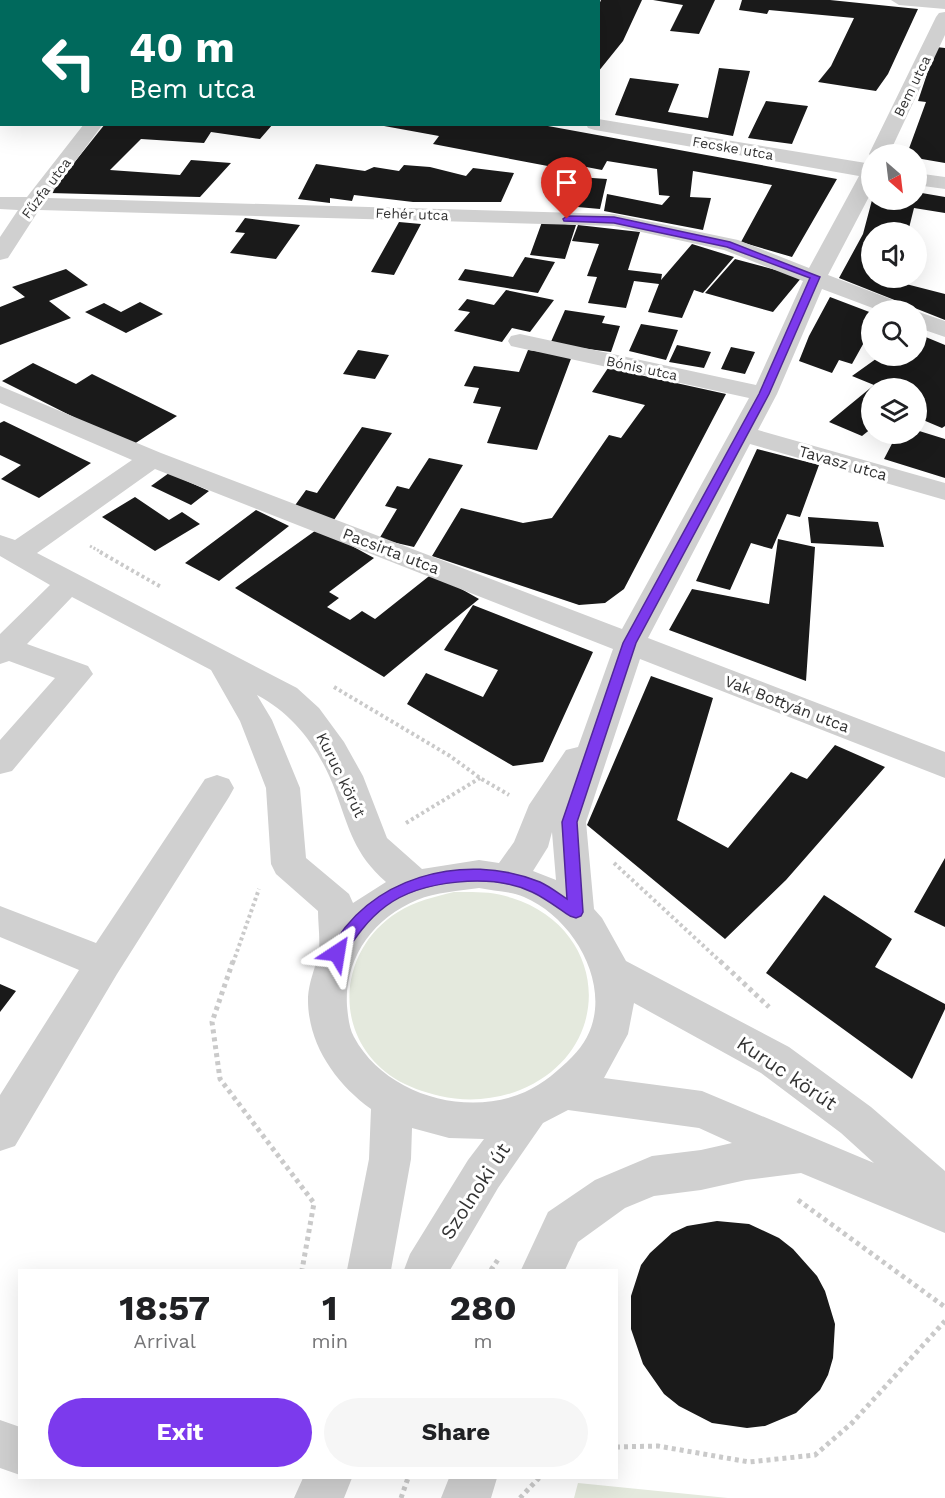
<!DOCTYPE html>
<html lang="en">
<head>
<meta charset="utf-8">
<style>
  body { margin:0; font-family:"Work Sans",sans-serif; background:#f6f6f6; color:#202124; height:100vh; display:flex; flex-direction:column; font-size:22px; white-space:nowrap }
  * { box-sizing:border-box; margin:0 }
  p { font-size:20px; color:#757577 }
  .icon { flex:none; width:33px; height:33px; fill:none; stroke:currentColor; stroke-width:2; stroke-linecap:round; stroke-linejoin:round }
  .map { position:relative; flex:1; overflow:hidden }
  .panel { position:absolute; left:18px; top:1269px; width:600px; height:210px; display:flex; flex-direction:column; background:#fff; border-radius:0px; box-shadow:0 6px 24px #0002 }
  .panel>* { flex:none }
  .guide { position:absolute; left:0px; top:0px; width:600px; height:126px; box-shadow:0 6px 24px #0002; background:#00695c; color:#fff; overflow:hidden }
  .needle { width:39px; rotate:152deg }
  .controls { position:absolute; left:861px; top:144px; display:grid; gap:12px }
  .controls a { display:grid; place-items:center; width:66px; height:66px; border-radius:50%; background:#fff; box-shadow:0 6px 24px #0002; font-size:30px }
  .pin { position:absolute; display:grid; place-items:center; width:51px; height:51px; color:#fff; margin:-62px -26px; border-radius:50% 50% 50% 0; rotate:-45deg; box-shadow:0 0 6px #0007 }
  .pin .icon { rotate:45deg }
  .me { position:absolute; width:66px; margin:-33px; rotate:33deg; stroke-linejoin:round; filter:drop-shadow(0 0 4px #0008) }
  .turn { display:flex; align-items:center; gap:21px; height:126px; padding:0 30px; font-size:27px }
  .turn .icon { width:78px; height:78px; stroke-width:2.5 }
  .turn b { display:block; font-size:42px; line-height:51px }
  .eta { display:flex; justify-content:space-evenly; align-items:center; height:102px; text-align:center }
  .eta b { font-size:36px; font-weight:700; line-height:42px }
  .action { display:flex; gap:12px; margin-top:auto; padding:12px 30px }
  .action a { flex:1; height:69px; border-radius:36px; background:#7c3aed; color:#fff; font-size:24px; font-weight:700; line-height:69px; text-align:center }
  .action a+a { background:#f6f6f6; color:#202124 }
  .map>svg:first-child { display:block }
  .green { fill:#e4e9dd }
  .building { fill:#1a1a1a }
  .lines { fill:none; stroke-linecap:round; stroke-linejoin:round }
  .path-far2 { stroke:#cacaca; stroke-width:3; stroke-dasharray:2 2; stroke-linecap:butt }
  .path-far1 { stroke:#cacaca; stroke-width:4; stroke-dasharray:3 3; stroke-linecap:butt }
  .path { stroke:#cacaca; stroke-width:5; stroke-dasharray:4 4; stroke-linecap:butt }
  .minor { fill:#d0d0d0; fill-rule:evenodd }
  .route { fill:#7c3aed; stroke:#51269a; stroke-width:1.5 }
  .labels { text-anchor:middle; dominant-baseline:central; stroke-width:6; stroke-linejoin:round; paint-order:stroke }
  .far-street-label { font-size:14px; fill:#333; stroke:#fff }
  .street-label { font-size:16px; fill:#333; stroke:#fff }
  .near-street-label { font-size:20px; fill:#333; stroke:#fff }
</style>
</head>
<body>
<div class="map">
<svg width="945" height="1498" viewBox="0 0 945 1498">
  <rect width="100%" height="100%" fill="#fff"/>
  <path class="green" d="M454,892C473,892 493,891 512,898C610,929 616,1051 520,1090C496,1100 466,1102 440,1096C424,1092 408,1087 394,1078C331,1037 337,950 398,912C415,901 434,897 454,892Z
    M578,1483L728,1498H574Z"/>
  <path class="building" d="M601,0H642L623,41L598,72V7Z
    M653,0H715L699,34L670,31L683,5Z
    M742,0H830L918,9L888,74L876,91L818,82L831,66L854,18L769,10L767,14L739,10Z
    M936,47L945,48V163L916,158V154H907L926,102L918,101Z
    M719,68L750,71L733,136L615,115L630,78L679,84L668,112L708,118Z
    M766,101L808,106L792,144L748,138Z
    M105,124H273L260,139L211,132L204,143L141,139L110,170L180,175L191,160L231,163L200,197L50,193Z
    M373,124H537L837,179L792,257L741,242L772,185L693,171L690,197L711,198L703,230L604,211L607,194L662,205L670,196L659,195L657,169L607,161L602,170L555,161L553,167L433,144L439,136Z
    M316,164L365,171L374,167L399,171L404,165L430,167L466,176L473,168L514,173L501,202H413L354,195L352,201L330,198V203L298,199Z
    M563,176L607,179L600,209L555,205Z
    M916,192L945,197V213L914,208L908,232H872V278H909L906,284L945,294V320L839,278L863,234L872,200H916Z
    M245,218L300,225L276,259L230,253L245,233L235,232Z
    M399,222L421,224L394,275L371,272Z
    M542,222L576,225L565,259L530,255Z
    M578,225L640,232L628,270L662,274L661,280L692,244L734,257L703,293L694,290L682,318L648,312L659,284L634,281L626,308L588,303L597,277L587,276L599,244L572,241Z
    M525,257L555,262L538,293L458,280L465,269L513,277Z
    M735,259L802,277L773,312L705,293Z
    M66,269L88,285L49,301L71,318L0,345V307L25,297L12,287Z
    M506,290L554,300L530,332L512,328L502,342L454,331L470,312L458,310L467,299L494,305Z
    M830,297L872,313V328L852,364L839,360L832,373L799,361L809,336Z
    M140,302L163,314L126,333L85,312L104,303L121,312Z
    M565,310L605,316L602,323L620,326L611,352L550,344Z
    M641,324L678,330L666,360L629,351Z
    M916,333L945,345V426L942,428L916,417V388H872V428L862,436L829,422L874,385L852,376L880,356H916Z
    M677,345L711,352L704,368L669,362Z
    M731,347L755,352L745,374L721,369Z
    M358,350L389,355L375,379L343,374Z
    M528,350L572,356L537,450L487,443L501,407L473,403L479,388L464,386L474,366L519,372Z
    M33,363L76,384L92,374L177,416L131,446L2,381Z
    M608,368L726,394L624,589L605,603L579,605L432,556L461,508L523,523L552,518L609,435L621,438L645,405L592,392Z
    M4,421L91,463L39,498L1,479L21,465L0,455V423Z
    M362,427L392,433L334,520L291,511L306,490L317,493Z
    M916,430L945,439V478L884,459L897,434H916Z
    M757,449L819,465L800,517L787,514L772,549L751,543L730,590L696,581Z
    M429,458L463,465L414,547L379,539L397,509L385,506L397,486L409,489Z
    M169,473L209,491L191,505L151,486Z
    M135,497L169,520L182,512L200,524L155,551L102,517Z
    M256,510L289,526L219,581L185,563Z
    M808,517L878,522L884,547L811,543Z
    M319,528L374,558L329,592L339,598L327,607L350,620L362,611L375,619L433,573L479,599L384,677L235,588Z
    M778,539L815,547L806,681L669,630L692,589L769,604Z
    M473,605L593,652L543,762L513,766L407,704L426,673L483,697L498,670L444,650Z
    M651,676L713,698L677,820L728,848L791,772L807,779L835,745L885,767L786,880L725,939L587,825Z
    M945,858V927L914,912Z
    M824,895L892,939L875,967L945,1004V1009L912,1079L766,973Z
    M0,984L16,991L0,1012Z
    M717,1221L749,1224L779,1238L793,1249L817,1276L825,1291L835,1324L833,1358L828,1375L820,1390L796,1413L765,1426L747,1428L712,1423L679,1406L664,1394L643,1364L631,1329V1296L641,1265L650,1253L672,1233L687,1226Z"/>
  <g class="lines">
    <path class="path-far2" d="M90,546L103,553"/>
    <path class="path-far1" d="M100,552L161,587
      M334,687L450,756L480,778L509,795
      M406,823L480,778
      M614,863L722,963
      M233,963L259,889"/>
    <path class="path" d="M233,961L212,1022L220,1079L314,1203L302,1270
      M720,961L769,1007
      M798,1200L945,1307
      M491,1270L499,1258
      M616,1447L658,1446L749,1462L815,1455L852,1423L945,1321
      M401,1498L408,1478
      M520,1498L539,1478"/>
    <path class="minor" d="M130,0H146V2H130Z
      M891,0H945V9L899,5Z
      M945,12V35L889,154H872V158L869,154L936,17L939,13Z
      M0,45H2V56H0Z
      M598,119L872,164V191L828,275L906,305L910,310H878L822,289L777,394L758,430L945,483V500L750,444L648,638L945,752V778L640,659L586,822L594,909L602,918L626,961L789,1047L871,1107L945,1171V1233L801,1173L746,1180L701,1190L654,1196L625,1208L578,1242L565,1270H521L548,1212L595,1180L652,1156L701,1150L732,1143L699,1128L568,1110L543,1123L498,1188L450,1270H404L410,1254L468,1160L484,1139L449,1138L412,1128L411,1159L391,1270H347L369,1159L371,1109C335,1083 307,1043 308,997C309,983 314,970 318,957C321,944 318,925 318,911L276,874L271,864L266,788L240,721L211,670L72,597L27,644L88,666L93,674L12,771L0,774V740L55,678L9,661L0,664V634L50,585L0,556V535L15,540L132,460L0,403V386L161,453L622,629L749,398L520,348L511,346L508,341L511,336L520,334L756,385L803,281L724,250L614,226L39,210L8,258L0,260V237L18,210L0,209V197H27L84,124H103L48,198L614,214L738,240L809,268L859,176L595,130L588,128L586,124H598ZM155,469L613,649L578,747L566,750L529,805L514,842L499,863L479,860L422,869L387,838L363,776L344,742L319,708L297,688L37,553ZM257,695C295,715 320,750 335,790C349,828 354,854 386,882L353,903L349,894L306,858L300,788L272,720ZM552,832L556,880L533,871L548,847ZM479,888C493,891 510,891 524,897C581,921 624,1006 572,1057C558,1071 544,1083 525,1092C467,1118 385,1095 354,1037C349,1028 348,1016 347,1006C344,959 373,918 417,900C436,892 459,891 479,888ZM634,1003L761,1073L841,1133L874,1163L702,1091L604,1078L628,1034Z
      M916,173L945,177V189L916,185Z
      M916,311L945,321V337L916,327Z
      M217,775L229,779L234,788L229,797L117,974L15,1146L0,1151V1095L79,970L0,937V906L96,943L205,779Z
      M0,1420L20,1427V1475L0,1468Z
      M303,1478H352L344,1498H294Z
      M449,1478H497L491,1498H441Z"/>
  </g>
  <path class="route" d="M567,216L614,217L730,242L820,277L769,394L636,643L577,822L583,912L581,916L576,918L570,916C558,908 545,898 532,892C492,873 421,880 386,906C367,920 355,938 342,958L337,959L331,958L329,953C366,877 464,851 540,882C549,886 558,893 567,899L562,822L623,643L759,394L810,278L727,247L614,223L564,221L563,219Z"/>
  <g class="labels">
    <g class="far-street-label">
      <text transform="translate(912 86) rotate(-64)">Bem utca</text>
      <text transform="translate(733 148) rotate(10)">Fecske utca</text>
      <text transform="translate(46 188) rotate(-53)">Fűzfa utca</text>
      <text transform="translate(412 214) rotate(2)">Fehér utca</text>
      <text transform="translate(642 368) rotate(12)">Bónis utca</text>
    </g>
    <g class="street-label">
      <text transform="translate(843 463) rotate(16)">Tavasz utca</text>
      <text transform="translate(391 551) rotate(21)">Pacsirta utca</text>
      <text transform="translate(787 704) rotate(21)">Vak Bottyán utca</text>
      <text transform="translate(341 775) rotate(64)">Kuruc körút</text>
    </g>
    <g class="near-street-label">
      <text transform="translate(787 1073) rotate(34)">Kuruc körút</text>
      <text transform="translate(475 1191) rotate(-57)">Szolnoki út</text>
    </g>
  </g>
</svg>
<div class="controls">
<a><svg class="needle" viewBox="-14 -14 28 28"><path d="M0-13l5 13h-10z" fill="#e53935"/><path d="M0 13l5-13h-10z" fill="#757577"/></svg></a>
<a><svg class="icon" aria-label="sound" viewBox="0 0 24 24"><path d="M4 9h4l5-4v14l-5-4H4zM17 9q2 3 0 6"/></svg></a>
<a><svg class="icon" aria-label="search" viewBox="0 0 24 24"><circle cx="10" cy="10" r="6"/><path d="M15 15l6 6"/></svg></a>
<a><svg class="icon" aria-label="layers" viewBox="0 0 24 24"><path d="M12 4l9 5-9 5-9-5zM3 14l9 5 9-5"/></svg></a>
</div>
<div class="pin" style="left:567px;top:219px;background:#d93025"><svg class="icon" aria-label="arrive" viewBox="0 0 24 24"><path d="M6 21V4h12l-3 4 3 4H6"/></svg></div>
<svg class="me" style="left:337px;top:953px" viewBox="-20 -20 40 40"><path d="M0-17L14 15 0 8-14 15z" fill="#7c3aed" stroke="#fff" stroke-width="4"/></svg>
<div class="guide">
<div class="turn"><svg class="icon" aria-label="left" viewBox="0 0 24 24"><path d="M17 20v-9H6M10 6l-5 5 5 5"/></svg><div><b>40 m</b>Bem utca</div></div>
</div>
<section class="panel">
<div class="eta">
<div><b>18:57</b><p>Arrival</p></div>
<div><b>1</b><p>min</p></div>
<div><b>280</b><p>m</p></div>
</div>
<div class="action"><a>Exit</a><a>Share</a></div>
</section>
</div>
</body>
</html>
